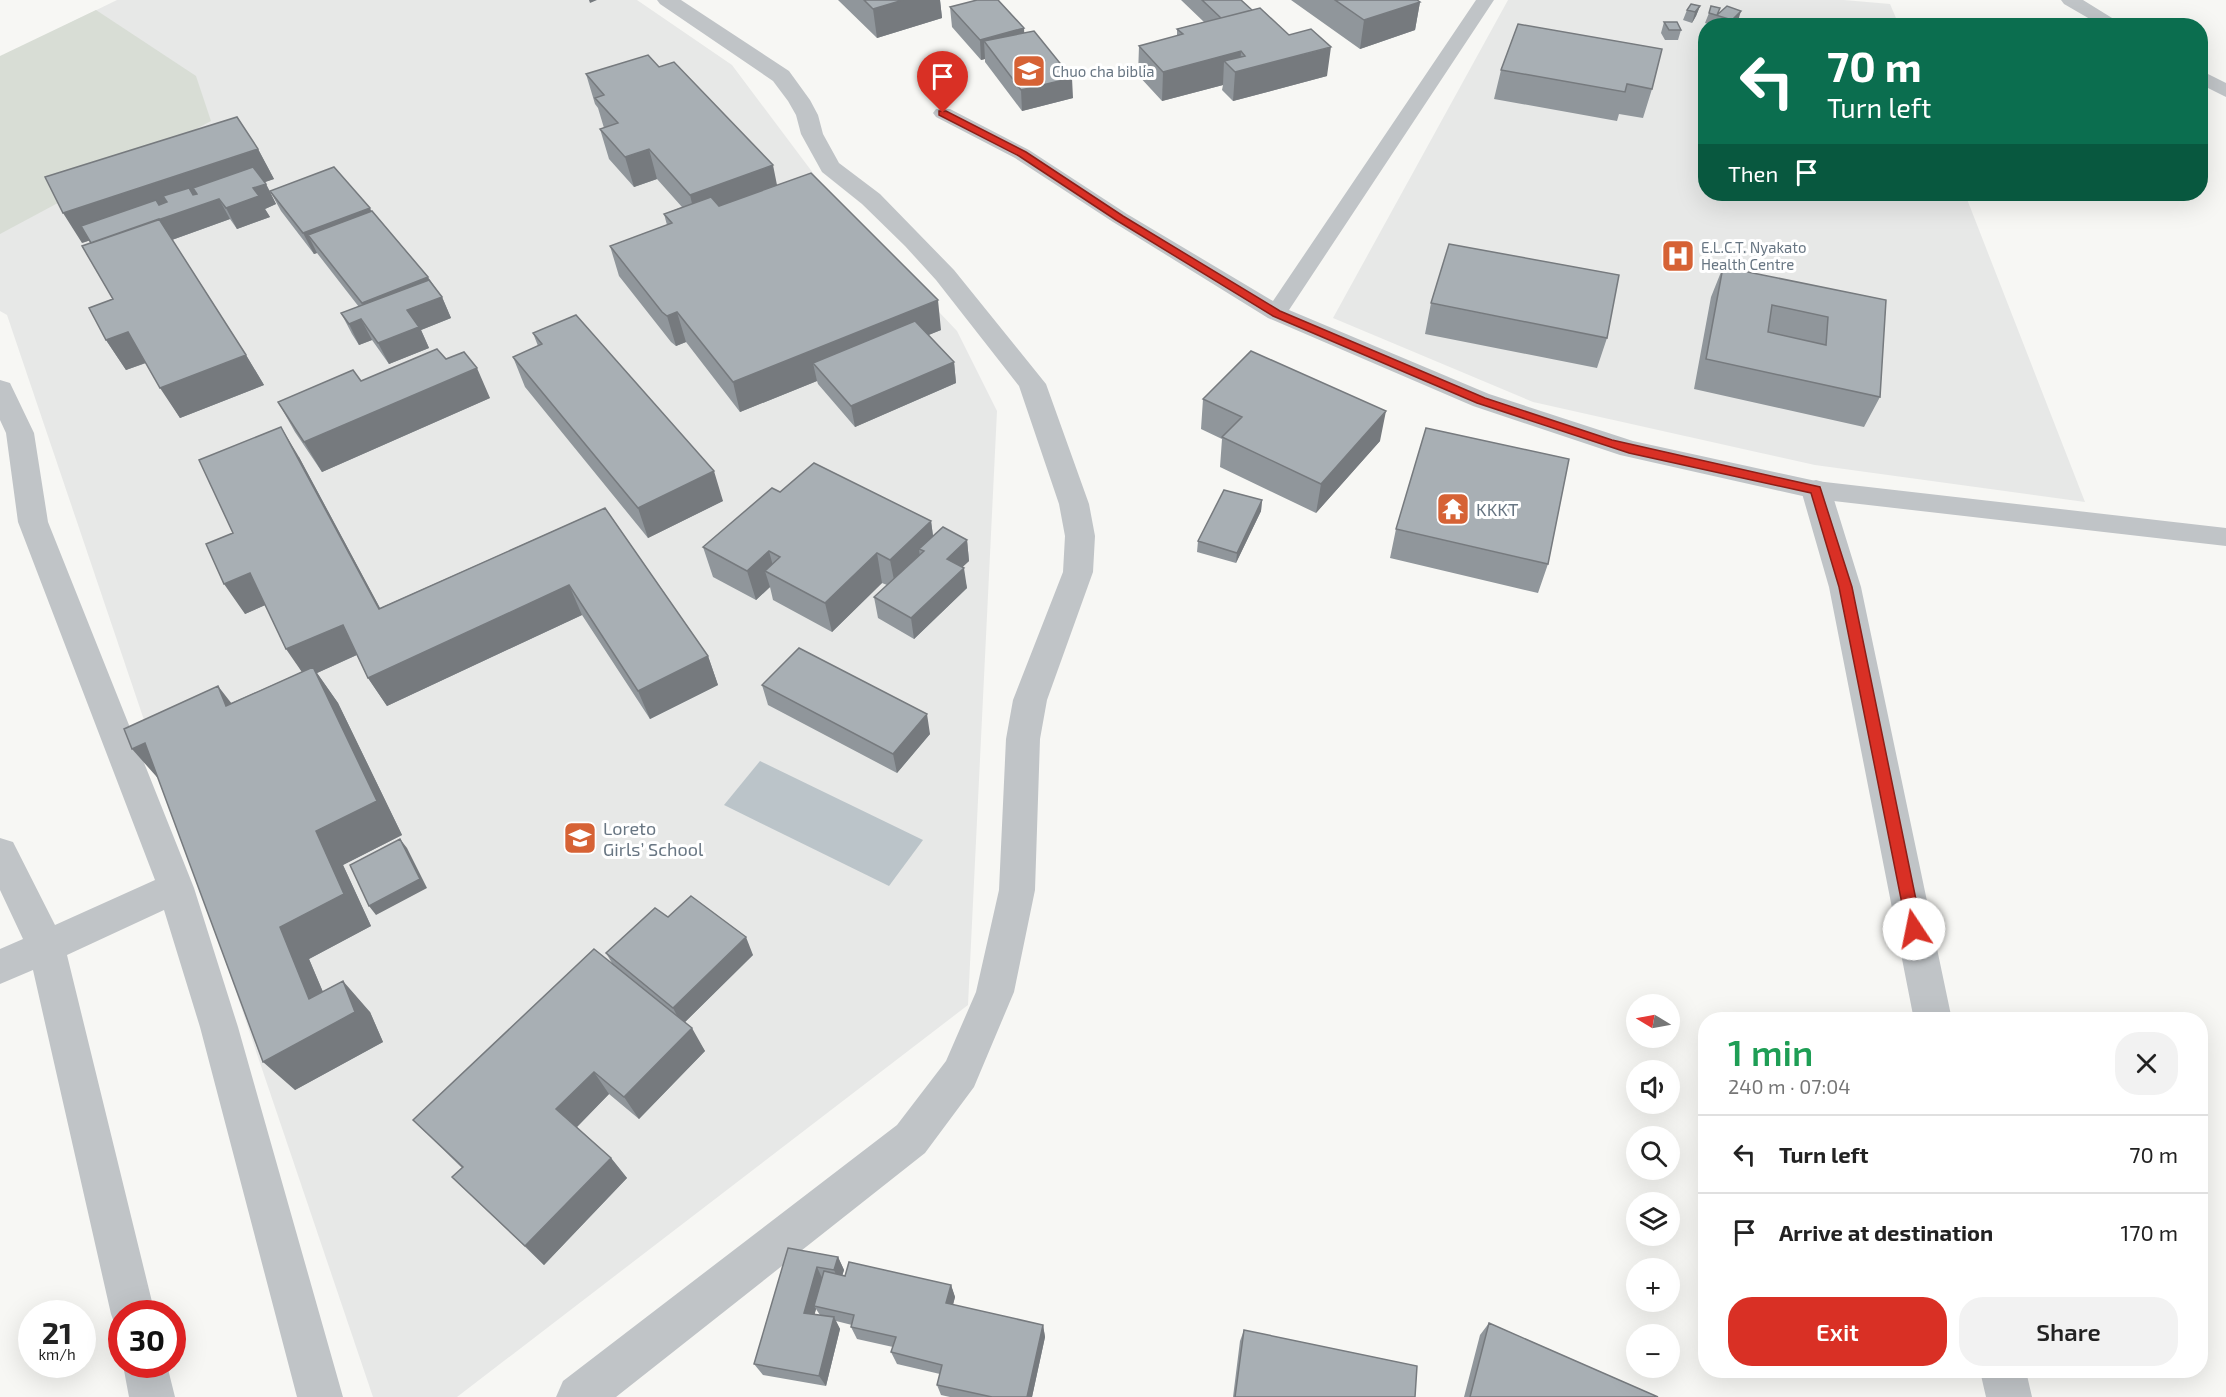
<!DOCTYPE html>
<html lang="en">
<head>
<meta charset="utf-8">
<style>
  body { margin:0; font-family:"Exo 2",sans-serif; background:#f2f2f2; color:#222; height:100vh; display:flex; flex-direction:column; font-size:22px; white-space:nowrap }
  * { box-sizing:border-box; margin:0 }
  p { font-size:20px; color:#767676 }
  .icon { flex:none; width:33px; height:33px; fill:none; stroke:currentColor; stroke-width:2; stroke-linecap:round; stroke-linejoin:round }
  .map { position:relative; flex:1; overflow:hidden }
  .details { position:absolute; left:1698px; top:1012px; width:510px; height:366px; display:flex; flex-direction:column; background:#fff; border-radius:24px; box-shadow:0 6px 24px #0002 }
  .details>* { flex:none }
  .guide { position:absolute; left:1698px; top:18px; width:510px; height:183px; border-radius:24px; box-shadow:0 6px 24px #0002; background:#0b6e4f; color:#fff; overflow:hidden }
  .needle { width:39px; rotate:280deg }
  .fabs { position:absolute; left:1626px; top:994px; display:grid; gap:12px }
  .fabs a { display:grid; place-items:center; width:54px; height:54px; border-radius:50%; background:#fff; box-shadow:0 6px 24px #0002; font-size:30px }
  .speed { position:absolute; left:18px; top:1300px; display:flex; gap:12px; font-size:30px; font-weight:700; text-align:center }
  .speed>* { display:grid; place-content:center; width:78px; height:78px; border-radius:50%; background:#fff; box-shadow:0 6px 24px #0002; line-height:1 }
  .speed small { font-size:15px; font-weight:400 }
  .speed .limit { border:9px solid #d22; background:#fff; color:#111 }
  .pin { position:absolute; display:grid; place-items:center; width:51px; height:51px; color:#fff; margin:-62px -26px; border-radius:50% 50% 50% 0; rotate:-45deg; box-shadow:0 0 6px #0007 }
  .pin .icon { rotate:45deg }
  .me { position:absolute; width:66px; margin:-33px; rotate:349deg; stroke-linejoin:round; filter:drop-shadow(0 0 4px #0008) }
  .turn { display:flex; align-items:center; gap:21px; height:126px; padding:0 30px; font-size:27px }
  .turn .icon { width:78px; height:78px; stroke-width:2.5 }
  .turn b { display:block; font-size:42px; line-height:51px }
  .then { display:flex; align-items:center; height:57px; padding:0 30px; background:#0003; gap:12px; font-size:22px }
  .round { display:grid; place-items:center; flex:none; width:63px; height:63px; border-radius:24px; background:#f2f2f2 }
  .summary { display:flex; align-items:center; justify-content:space-between; height:102px; padding:0 30px }
  h1 { font-size:36px; font-weight:600; line-height:45px; color:#1e9e55 }
  .cta { display:flex; gap:12px; margin-top:auto; padding:12px 30px }
  .cta a { flex:1; height:69px; border-radius:24px; background:#d93025; color:#fff; font-size:24px; font-weight:600; line-height:69px; text-align:center }
  .cta a+a { background:#f2f2f2; color:#222 }
  ul { padding:0; list-style:none }
  li { display:flex; align-items:center; gap:18px; height:78px; padding:0 30px; border-top:2px solid #e0e0e0 }
  li div { flex:1 }
  li b { display:block; font-size:22px }
  li em { font-style:normal }
  .map>svg:first-child { display:block }
  .built { fill:#e7e8e7 }
  .green { fill:#d8ddd5 }
  .water { fill:#bbc4c9 }
  .lines { fill:none; stroke-linecap:round; stroke-linejoin:round }
  .service { fill:#c0c4c7; fill-rule:evenodd }
  .minor { fill:#c0c4c7; fill-rule:evenodd }
  .wall { fill:#90969b; fill-rule:evenodd }
  .shaded-wall { fill:#767a7e }
  .building { fill:#a8afb4; stroke:#767a7e; stroke-width:1.5; fill-rule:evenodd }
  .route { fill:#d93025; stroke:#8d1f18; stroke-width:1.5 }
  .labels { text-anchor:middle; dominant-baseline:central; stroke-width:6; stroke-linejoin:round; paint-order:stroke }
  .far-poi-label { font-size:15px; fill:#687683; stroke:#fff; text-anchor:start }
  .poi-label { font-size:18px; fill:#687683; stroke:#fff; text-anchor:start }
</style>
</head>
<body>
<div class="map">
<svg width="2226" height="1397" viewBox="0 0 2226 1397">
  <rect width="100%" height="100%" fill="#f7f7f4"/>
  <path class="built" d="M117,0H637L732,65L834,201L957,331L997,411L968,1005L457,1397H373L7,315L0,311V57Z
    M1508,0H1844L1890,4L1899,25L1706,26V194H1965L2085,502L1815,465L1533,402L1333,318Z"/>
  <path class="green" d="M96,10L196,76L211,121L0,234V56Z"/>
  <path class="water" d="M760,761L923,840L889,886L724,805Z"/>
  <g class="lines">
    <path class="service" d="M1476,0H1494L1289,310L1489,394L1633,441L1816,481L2226,528V546L1816,499L1620,455L1473,406L1268,318L1113,222L1015,158L936,117L933,113L936,109H950L1029,150L1127,214L1273,301Z
      M2061,0H2083L2125,26H2102L2064,4Z
      M2200,70L2226,83V97L2200,84Z"/>
    <path class="minor" d="M657,0H681L789,71L810,100L818,115L823,134L839,163L880,194L954,270L1046,384L1089,504L1095,536L1093,572L1047,700L1040,739L1035,890L1014,992L974,1087L925,1153L616,1397H556L563,1381L897,1125L946,1061L976,992L999,890L1006,739L1013,700L1063,572L1065,536L1059,504L1019,386L936,280L905,246L862,204L822,172L801,134L796,115L788,101L773,81L660,4Z
      M0,380L10,383L34,433L48,522L194,888L238,1027L343,1397H297L200,1027L164,910L67,955L155,1314H122V1331L117,1330L111,1314L33,970L0,984V949L23,939L0,890V838L13,842L55,925L155,880L18,522L6,433L0,420Z
      M1816,480L1826,483L1831,490L1861,587L1952,1020H1914L1829,587L1801,490L1806,483Z
      M123,1365H167L175,1397H129Z
      M1980,1371H2026L2032,1397H1986Z"/>
  </g>
  <path class="wall" d="M838,0H940L942,18L877,38Z
    M1181,0H1241L1327,76L1233,101L1222,90L1223,85L1162,101L1138,75L1139,46L1177,36V29L1204,22Z
    M1291,0H1417L1420,2L1415,30L1360,49Z
    M1700,6L1696,16L1692,23L1683,20L1687,10Z
    M950,7L1024,33L1073,98L1022,111L985,62V59L981,60L952,27Z
    M1709,13L1718,14L1738,21L1733,26H1713L1705,23Z
    M1664,22L1681,30L1678,40H1665L1661,33Z
    M1518,24L1652,89L1643,118L1619,114L1617,121L1494,99L1501,70Z
    M659,67L777,185L941,330L928,335L954,362L956,383L855,427L818,384L817,381L740,412L686,342L676,346L671,342L619,276L610,246L667,225L664,214L682,207L657,179L634,187L609,159L600,129L604,128L598,108L595,104L586,74Z
    M258,149L274,179L265,182L276,204L265,209L270,217L237,229L230,219L172,240L246,355L264,385L180,418L146,363L126,370L106,340L113,299L91,243L90,240L82,243Z
    M270,191L372,211L428,277L442,297L451,318L421,330L429,348L389,364L372,340L359,345L352,334L341,313L359,307L317,253L314,254L281,211Z
    M1845,194H1882L1879,200Z
    M1723,267L1886,300L1880,397L1864,427L1694,389L1711,297Z
    M1431,303L1607,338L1597,368L1425,334Z
    M533,333L723,501L648,538L525,387L513,357L538,346Z
    M446,359L490,398L322,472L295,432L278,402Z
    M1203,399L1380,441L1316,513L1220,467L1222,439L1201,429Z
    M299,457L380,608L605,508L708,656L718,685L650,719L582,615L387,706L368,678L357,655L317,673L338,703L402,835L343,865L371,926L309,959L323,992L370,1012L383,1042L295,1090L231,703L302,672L265,605L245,614L233,533Z
    M780,492L931,521L933,536L967,540L969,561L962,567L967,588L914,639L878,618L874,597L887,585L882,583L832,632L773,600L770,587L756,600L713,577L703,547Z
    M1262,500L1261,511L1236,563L1197,552L1198,541Z
    M1396,529L1548,564L1538,593L1390,558Z
    M762,685L930,734L897,773L768,705Z
    M668,917L753,955L685,1022L705,1051L639,1119L609,1094L577,1127L611,1158L627,1178L544,1265L452,1177L462,1168L413,1120L612,963L606,953Z
    M788,1248L838,1257L844,1270L842,1276L951,1285L955,1297L953,1305L1043,1325L1045,1337L1032,1397H950L941,1395L937,1385L940,1374L897,1364L891,1352L893,1347L857,1339L851,1327L852,1325L836,1321L840,1329L826,1386L763,1375L754,1364ZM816,1309L820,1315H814Z
    M1489,1323L1658,1397H1464L1480,1335Z
    M1244,1330L1415,1397H1233L1240,1341Z"/>
  <path class="shaded-wall" d="M589,0H597L590,3Z
    M903,0H940L942,18L877,38L873,9Z
    M1420,2L1415,30L1360,49L1364,20Z
    M1700,6L1696,16L1692,23L1695,12Z
    M1741,11L1738,21L1733,26H1730L1732,20Z
    M1024,28L1025,48L984,41L985,59L981,60L980,40Z
    M1331,47L1327,76L1233,101L1235,72L1224,61L1223,85L1162,101L1163,72L1241,51L1240,71Z
    M1072,78L1073,98L1022,111L1021,90Z
    M258,149L274,179L202,203L163,196L173,213L82,243L63,213Z
    M649,149L657,179L634,187L625,157Z
    M773,165L779,195L697,225L690,195Z
    M266,184L276,204L265,209L270,217L237,229L226,208L253,188Z
    M219,199L230,219L105,264L91,243Z
    M370,208L379,228L308,235L317,253L314,254L303,233Z
    M428,277L437,298L372,324L362,303Z
    M442,297L451,318L421,330L429,348L389,364L378,343L407,310Z
    M938,300L941,330L826,377L813,363L817,381L740,412L733,382Z
    M677,312L686,342L676,346L667,316Z
    M361,319L372,340L359,345L349,324Z
    M128,332L148,362L126,370L106,340Z
    M246,355L264,385L180,418L160,388Z
    M954,362L956,383L855,427L851,406Z
    M477,368L490,398L322,472L304,442Z
    M1386,411L1380,441L1316,513L1321,484Z
    M281,427L299,457L396,638L379,609Z
    M714,471L723,501L648,538L638,508Z
    M1262,500L1261,511L1236,563L1237,553Z
    M931,521L935,551L919,549L921,564L896,590L890,560Z
    M967,540L969,561L950,579L947,559Z
    M769,551L776,577L765,571L770,587L756,600L747,571Z
    M877,553L882,583L832,632L825,603Z
    M964,568L967,588L914,639L911,618Z
    M250,573L270,603L245,614L224,584Z
    M569,585L582,615L387,706L368,678Z
    M343,625L361,653L317,673L338,703L402,835L343,865L371,926L309,959L336,1023L343,981L370,1012L383,1042L295,1090L263,1062L309,999L280,927L316,831L306,678L286,649Z
    M708,656L718,685L650,719L638,691Z
    M218,686L246,722L226,706Z
    M927,714L930,734L897,773L893,754Z
    M145,743L163,784L132,749Z
    M400,839L407,848L427,888L376,915L369,906Z
    M746,937L753,955L682,1025L673,1008Z
    M692,1028L705,1051L639,1119L624,1097Z
    M594,1072L609,1094L573,1131L556,1109Z
    M611,1158L627,1178L544,1265L525,1246Z
    M838,1257L844,1270L840,1283L834,1270Z
    M817,1267L823,1280L814,1306L816,1309L812,1325L804,1313Z
    M951,1285L955,1297L950,1315L946,1303Z
    M834,1317L840,1329L826,1386L819,1376Z
    M1043,1325L1045,1337L1032,1397H1027Z"/>
  <path class="building" d="M864,0H903L873,9Z
    M977,0H998L1024,28L980,40L950,7Z
    M1202,0H1241L1252,10L1221,18Z
    M1335,0H1417L1420,2L1364,20Z
    M1691,4L1700,6L1695,12L1687,10Z
    M1711,6L1720,8L1717,15L1727,6L1741,11L1732,20L1709,13Z
    M1260,8L1289,35L1311,29L1331,47L1235,72L1224,61L1245,56L1241,51L1163,72L1139,46L1183,34L1177,29Z
    M1664,22H1677L1681,30H1669Z
    M1518,24L1662,49L1652,89L1627,84L1625,92L1501,70Z
    M1034,31L1072,78L1021,90L984,41Z
    M648,55L659,67L674,62L773,165L690,195L649,149L625,157L600,129L618,123L595,98L604,95L586,74Z
    M237,117L258,149L63,213L45,177Z
    M253,167L266,184L253,188L259,196L226,208L219,199L91,243L81,226L156,200L159,205L167,202L163,196L189,188L193,195L197,194L193,188Z
    M334,167L370,208L303,233L270,191Z
    M811,173L938,300L733,382L677,312L667,316L662,312L610,246L672,223L664,214L711,197L719,206Z
    M372,211L428,277L362,303L308,235Z
    M159,219L246,355L160,388L128,332L106,340L89,308L113,299L82,246Z
    M1449,244L1619,275L1607,338L1431,303Z
    M1723,267L1886,300L1880,397L1706,359ZM1772,305L1828,317L1826,345L1768,332Z
    M429,280L442,297L407,310L419,327L378,343L361,319L349,324L341,313Z
    M576,315L714,471L638,508L513,357L542,344L533,333Z
    M915,321L954,362L851,406L813,363Z
    M437,349L446,359L464,352L477,368L304,442L278,402L353,370L361,381Z
    M1251,351L1386,411L1321,484L1222,437L1242,417L1203,399Z
    M281,427L379,609L605,508L708,656L638,691L569,585L368,678L343,625L286,649L250,573L224,584L206,544L233,533L199,460Z
    M1426,428L1569,459L1548,564L1396,529Z
    M814,463L931,521L890,560L877,553L825,603L765,571L780,557L769,551L747,571L703,547L772,488L780,492Z
    M1224,490L1262,500L1237,553L1198,541Z
    M943,527L967,540L947,559L964,568L911,618L874,597L924,551L919,549Z
    M799,648L927,714L893,754L762,685Z
    M313,667L377,801L316,831L344,894L280,927L309,999L343,981L355,1012L263,1062L145,743L132,749L124,729L218,686L226,706Z
    M400,839L420,879L369,906L350,865Z
    M691,896L746,937L673,1008L606,953L655,908L668,917Z
    M594,949L692,1028L624,1097L594,1072L556,1109L611,1158L525,1246L452,1177L463,1167L413,1120Z
    M788,1248L838,1257L834,1270L817,1267L804,1313L834,1317L819,1376L754,1364Z
    M849,1262L951,1285L946,1303L1043,1325L1027,1397H992L937,1385L942,1365L891,1352L896,1337L851,1327L854,1315L814,1306L824,1271L845,1276Z
    M1489,1323L1658,1397H1470Z
    M1244,1330L1417,1366L1415,1397H1235Z"/>
  <path class="route" d="M939,111H946L1026,152L1123,216L1280,311L1485,398L1612,440L1820,487L1852,587L1922,929L1920,934L1914,936L1909,934L1907,929L1839,587L1811,493L1629,453L1477,403L1273,316L1116,220L1019,156L939,115Z"/>
  <defs>
    <symbol id="university-square" viewBox="-11 -11 22 22"><rect x="-9" y="-9" width="18" height="18" rx="4" fill="#d66235" stroke="#fff"/><path d="M0-5L7-2L0 1L-7-2ZM-4 1L0 2.5L4 1V4Q0 6-4 4Z" fill="#fff"/></symbol>
    <symbol id="hospital-square" viewBox="-11 -11 22 22"><rect x="-9" y="-9" width="18" height="18" rx="4" fill="#d66235" stroke="#fff"/><path d="M-5-5h3v3.5h4V-5h3V5h-3V1.5h-4V5h-3Z" fill="#fff"/></symbol>
    <symbol id="temple-square" viewBox="-11 -11 22 22"><rect x="-9" y="-9" width="18" height="18" rx="4" fill="#d66235" stroke="#fff"/><path d="M0-6L5-2H3V0L6.5 2.5H4V6H1.5V3h-3V6H-4V2.5H-6.5L-3 0V-2H-5Z" fill="#fff"/></symbol>
    <symbol id="school-square" viewBox="-11 -11 22 22"><rect x="-9" y="-9" width="18" height="18" rx="4" fill="#d66235" stroke="#fff"/><path d="M0-5L7-2L0 1L-7-2ZM-4 1L0 2.5L4 1V4Q0 6-4 4Z" fill="#fff"/></symbol>
  </defs>
  <g fill-rule="evenodd">
    <use href="#university-square" x="1010" y="52" width="38" height="38"/>
    <use href="#hospital-square" x="1659" y="237" width="38" height="38"/>
    <use href="#temple-square" x="1434" y="490" width="38" height="38"/>
    <use href="#school-square" x="561" y="819" width="38" height="38"/>
  </g>
  <g class="labels">
    <g class="far-poi-label">
      <text x="1052" y="71">Chuo cha biblia</text>
      <text x="1701" y="247">E.L.C.T. Nyakato<tspan x="1701" dy="17">Health Centre</tspan></text>
    </g>
    <g class="poi-label">
      <text x="1476" y="509">KKKT</text>
      <text x="603" y="828">Loreto<tspan x="603" dy="21">Girls’ School</tspan></text>
    </g>
  </g>
</svg>
<div class="fabs">
<a><svg class="needle" viewBox="-14 -14 28 28"><path d="M0-13l5 13h-10z" fill="#e53935"/><path d="M0 13l5-13h-10z" fill="#767676"/></svg></a>
<a><svg class="icon" aria-label="sound" viewBox="0 0 24 24"><path d="M4 9h4l5-4v14l-5-4H4zM17 9q2 3 0 6"/></svg></a>
<a><svg class="icon" aria-label="search" viewBox="0 0 24 24"><circle cx="10" cy="10" r="6"/><path d="M15 15l6 6"/></svg></a>
<a><svg class="icon" aria-label="layers" viewBox="0 0 24 24"><path d="M12 4l9 5-9 5-9-5zM3 14l9 5 9-5"/></svg></a>
<a>+</a>
<a>−</a>
</div>
<div class="speed"><div>21<small>km/h</small></div><div class="limit">30</div></div>
<div class="pin" style="left:943px;top:113px;background:#d93025"><svg class="icon" aria-label="arrive" viewBox="0 0 24 24"><path d="M6 21V4h12l-3 4 3 4H6"/></svg></div>
<svg class="me" style="left:1914px;top:929px" viewBox="-20 -20 40 40"><circle r="19" fill="#fff"/><path d="M0-13L10 11 0 6-10 11z" fill="#d93025"/></svg>
<div class="guide">
<div class="turn"><svg class="icon" aria-label="left" viewBox="0 0 24 24"><path d="M17 20v-9H6M10 6l-5 5 5 5"/></svg><div><b>70 m</b>Turn left</div></div>
<div class="then">Then<svg class="icon" aria-label="arrive" viewBox="0 0 24 24"><path d="M6 21V4h12l-3 4 3 4H6"/></svg></div>
</div>
<section class="details">
<div class="summary"><div><h1>1 min</h1><p>240 m · 07:04</p></div><a class="round"><svg class="icon" aria-label="close" viewBox="0 0 24 24"><path d="M6 6l12 12M18 6L6 18"/></svg></a></div>
<ul>
<li><svg class="icon" aria-label="left" viewBox="0 0 24 24"><path d="M17 20v-9H6M10 6l-5 5 5 5"/></svg><div><b>Turn left</b></div><em>70 m</em></li>
<li><svg class="icon" aria-label="arrive" viewBox="0 0 24 24"><path d="M6 21V4h12l-3 4 3 4H6"/></svg><div><b>Arrive at destination</b></div><em>170 m</em></li>
</ul>
<div class="cta"><a>Exit</a><a>Share</a></div>
</section>
</div>
</body>
</html>
